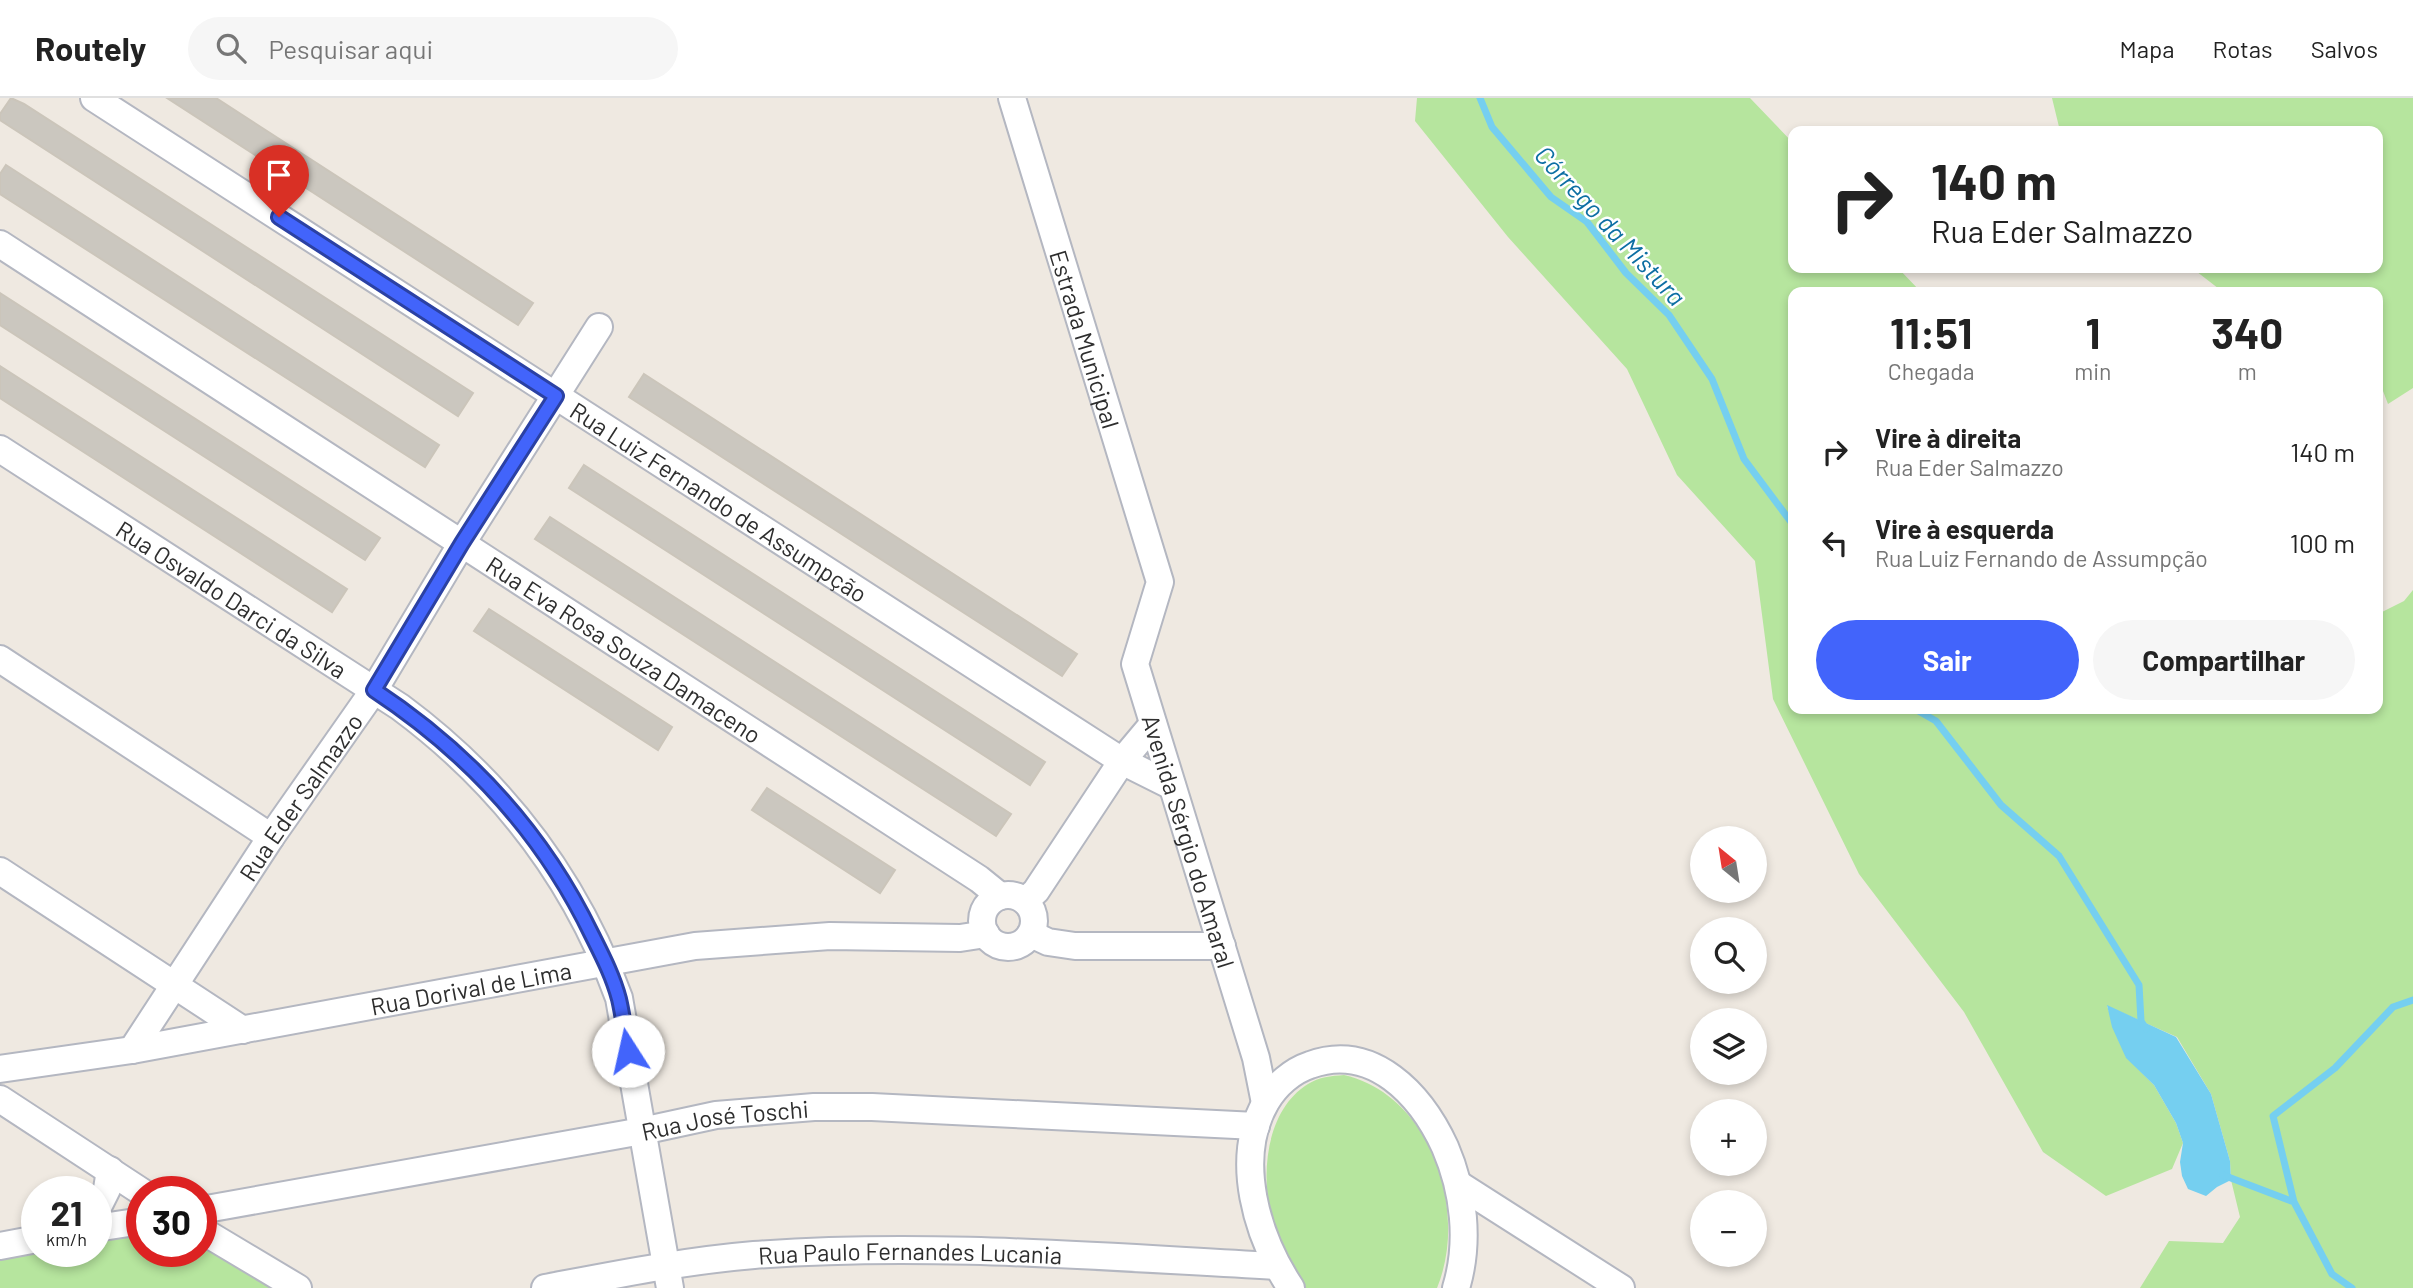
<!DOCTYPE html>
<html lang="pt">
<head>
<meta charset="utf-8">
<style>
  body { margin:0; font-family:Barlow,sans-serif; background:#f6f6f6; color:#222; height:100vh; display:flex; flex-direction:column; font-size:26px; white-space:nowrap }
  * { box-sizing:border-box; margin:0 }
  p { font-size:23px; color:#767676 }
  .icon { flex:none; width:38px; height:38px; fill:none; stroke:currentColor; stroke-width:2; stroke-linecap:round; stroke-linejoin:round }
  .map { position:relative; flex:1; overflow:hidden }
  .side { position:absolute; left:1788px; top:189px; width:595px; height:427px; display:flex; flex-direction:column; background:#fff; border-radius:14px; box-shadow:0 4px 10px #0003 }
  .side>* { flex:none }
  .hud { position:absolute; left:1788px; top:28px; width:595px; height:147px; border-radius:14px; box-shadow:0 4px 10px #0003; background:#fff; color:#222; overflow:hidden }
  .needle { width:46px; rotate:330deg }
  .controls { position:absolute; left:1690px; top:728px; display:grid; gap:14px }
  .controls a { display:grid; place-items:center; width:77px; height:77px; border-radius:50%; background:#fff; box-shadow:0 4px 10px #0003; font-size:35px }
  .speed { position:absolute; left:21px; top:1078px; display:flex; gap:14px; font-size:35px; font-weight:700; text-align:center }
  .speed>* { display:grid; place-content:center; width:91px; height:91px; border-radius:50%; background:#fff; box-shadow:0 4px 10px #0003; line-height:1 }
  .speed small { font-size:18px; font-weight:400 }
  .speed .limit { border:10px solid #d22; background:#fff; color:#111 }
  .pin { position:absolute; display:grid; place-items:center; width:60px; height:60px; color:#fff; margin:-72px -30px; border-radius:50% 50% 50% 0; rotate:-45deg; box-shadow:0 0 7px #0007 }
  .pin .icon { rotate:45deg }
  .me { position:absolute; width:77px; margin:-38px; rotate:350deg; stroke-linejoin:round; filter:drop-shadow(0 0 5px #0008) }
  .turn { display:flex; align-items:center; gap:24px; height:147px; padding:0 28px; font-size:32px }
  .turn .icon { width:91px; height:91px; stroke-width:2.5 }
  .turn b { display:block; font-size:49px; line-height:60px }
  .eta { display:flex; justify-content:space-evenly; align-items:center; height:119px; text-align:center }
  .eta b { font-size:42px; font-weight:700; line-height:49px }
  .action { display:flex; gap:14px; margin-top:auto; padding:14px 28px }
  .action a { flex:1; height:80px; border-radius:42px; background:#4264fb; color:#fff; font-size:28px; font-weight:700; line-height:80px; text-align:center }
  .action a+a { background:#f6f6f6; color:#222 }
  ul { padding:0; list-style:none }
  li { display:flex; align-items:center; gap:21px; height:91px; padding:0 28px }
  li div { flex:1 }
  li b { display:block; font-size:26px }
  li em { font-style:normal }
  header { display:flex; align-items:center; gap:42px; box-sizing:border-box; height:98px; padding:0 35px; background:#fff; border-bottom:2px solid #e0e0e0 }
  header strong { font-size:33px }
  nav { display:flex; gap:38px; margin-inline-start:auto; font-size:24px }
  .search { width:490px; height:63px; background:#f6f6f6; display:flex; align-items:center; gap:18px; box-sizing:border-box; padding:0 24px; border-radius:38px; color:#767676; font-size:26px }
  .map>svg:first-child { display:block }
  .green { fill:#b6e59e }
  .water { fill:#75cff0 }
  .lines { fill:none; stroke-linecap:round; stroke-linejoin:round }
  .stream { stroke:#75cff0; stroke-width:7 }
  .building { fill:#cbc7bf; stroke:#cbc5ba; stroke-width:2 }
  .minor-casing { stroke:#b4b7c1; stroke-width:30 }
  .minor { stroke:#fff; stroke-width:26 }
  .route-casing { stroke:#2b41a3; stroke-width:18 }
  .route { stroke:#4264fb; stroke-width:12 }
  .labels { text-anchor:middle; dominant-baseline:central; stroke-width:5; stroke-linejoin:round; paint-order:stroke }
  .street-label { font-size:24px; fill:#2e2e2e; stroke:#fff }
  .water-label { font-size:26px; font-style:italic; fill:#0d6fa3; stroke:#fff }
</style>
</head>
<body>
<header>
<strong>Routely</strong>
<div class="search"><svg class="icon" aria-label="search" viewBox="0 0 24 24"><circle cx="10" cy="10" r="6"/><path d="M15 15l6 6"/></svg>Pesquisar aqui</div>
<nav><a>Mapa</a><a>Rotas</a><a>Salvos</a></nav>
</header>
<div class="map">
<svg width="2413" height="1190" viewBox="0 0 2413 1190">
  <rect width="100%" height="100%" fill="#efe9e1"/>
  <path class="green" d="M1417,0H1750L1794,46V170H1898L1921,194H1794V611H2378V516L2404,503L2413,492V1190H2140L2169,1143L2223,1145L2240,1119L2231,1082L2230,1063L2211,996L2177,939L2107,908L2126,959L2154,987L2176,1025L2183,1045L2172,1071L2106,1098L2043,1054L1964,914L1859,776L1773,601L1755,463L1677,377L1627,271L1508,139L1415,23Z
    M2052,0H2413V290L2388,306L2378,280V194H2223L2192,170H2378V33H2060Z
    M1344,977C1431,997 1469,1112 1437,1190H1304C1297,1182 1294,1171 1289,1162C1285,1154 1280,1146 1277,1138C1259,1092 1261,1015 1308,986C1319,979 1331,978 1344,977Z
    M142,1130V1153H201V1141L274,1190H0V1159L37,1153H96V1139Z"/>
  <path class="water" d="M2107,907L2176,939L2211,996L2230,1063L2231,1082L2217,1089L2206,1098L2188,1091L2182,1078L2180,1064L2183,1045L2176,1025L2154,987L2126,960L2112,929Z"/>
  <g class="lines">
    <path class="stream" d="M1480,0L1492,29L1551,99L1587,124L1626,175L1669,217L1712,281L1744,361L1794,428
      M1915,611L1936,623L2001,707L2059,758L2139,887L2141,923L2146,931
      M2223,1077L2294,1104L2332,1176L2352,1190
      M2294,1104L2273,1018L2335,970L2393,909L2413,902"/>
  </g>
  <path class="building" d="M11,0L24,6L473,295L458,318L0,22V16Z
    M167,0H216L533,205L518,227Z
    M6,67L439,347L425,369L0,96V76Z
    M0,195L380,440L365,462L0,227Z
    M0,268L347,491L332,514L0,300Z
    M644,276L1077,556L1062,578L629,299Z
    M584,367L1045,664L1030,687L569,390Z
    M550,419L1011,716L996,738L535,441Z
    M489,511L672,629L658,652L474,533Z
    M767,690L895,772L880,795L752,712Z"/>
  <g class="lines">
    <defs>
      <g id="minor">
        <path id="s1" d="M94,0L1122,663L1172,688"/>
        <path id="s2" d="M1012,0L1160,484L1135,566L1256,960L1265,1005"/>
        <path id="s3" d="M0,146L979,781L1000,798"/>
        <path id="s4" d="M0,351L400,609C501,684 576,782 619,900L670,1190"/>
        <path d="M0,561L271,739"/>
        <path d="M0,773L243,932"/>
        <circle cx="1008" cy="823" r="26"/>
        <path d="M1025,803L1036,793L1122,663L1153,626"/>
        <path d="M1031,836L1048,844L1075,848H1222"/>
        <path id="s5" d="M132,952L271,739L374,592L462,445L599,229"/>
        <path id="s6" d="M0,971L132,952L695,848L830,838L960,840L986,836"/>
        <path d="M0,1001L142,1094"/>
        <path d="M1458,1086L1621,1190"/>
        <path id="s7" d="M201,1112L642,1033L716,1017L814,1009H872L1256,1028"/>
        <path d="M96,1113L107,1091L110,1072"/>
        <path d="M96,1130L142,1123"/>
        <path d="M201,1132L298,1190"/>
        <path d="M0,1148L37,1141"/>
        <path id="s8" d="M545,1190C614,1177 683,1163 754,1157C928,1144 1103,1159 1277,1168"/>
        <path d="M1291,1190C1257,1139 1233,1061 1266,1004C1276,987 1292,973 1310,967C1373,944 1421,997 1445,1049C1464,1093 1470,1144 1456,1190"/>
      </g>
    </defs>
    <use href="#minor" class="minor-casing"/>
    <use href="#minor" class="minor"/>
  </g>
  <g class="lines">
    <defs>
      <path id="route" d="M279,119L556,298L462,445L374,592C468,654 543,735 592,837C602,857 613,878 619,901C623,918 625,936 628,953"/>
    </defs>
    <use href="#route" class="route-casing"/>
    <use href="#route" class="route"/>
  </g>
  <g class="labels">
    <g class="street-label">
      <text stroke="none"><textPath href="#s2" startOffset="252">Estrada Municipal</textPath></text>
      <text stroke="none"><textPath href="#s1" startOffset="744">Rua Luiz Fernando de Assumpção</textPath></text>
      <text stroke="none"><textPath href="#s4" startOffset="276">Rua Osvaldo Darci da Silva</textPath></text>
      <text stroke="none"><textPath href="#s3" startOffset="744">Rua Eva Rosa Souza Damaceno</textPath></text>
      <text stroke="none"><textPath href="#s5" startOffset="304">Rua Eder Salmazzo</textPath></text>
      <text stroke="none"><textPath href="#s2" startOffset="777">Avenida Sérgio do Amaral</textPath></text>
      <text stroke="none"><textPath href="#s6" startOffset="478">Rua Dorival de Lima</textPath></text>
      <text stroke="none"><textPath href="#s7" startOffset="532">Rua José Toschi</textPath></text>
      <text stroke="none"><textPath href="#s8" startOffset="368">Rua Paulo Fernandes Lucania</textPath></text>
    </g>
    <g class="water-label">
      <text transform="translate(1611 127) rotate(47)">Córrego da Mistura</text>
    </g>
  </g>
</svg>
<div class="controls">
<a><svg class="needle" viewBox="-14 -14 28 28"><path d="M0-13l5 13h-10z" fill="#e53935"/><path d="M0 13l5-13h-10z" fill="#767676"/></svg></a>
<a><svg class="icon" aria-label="search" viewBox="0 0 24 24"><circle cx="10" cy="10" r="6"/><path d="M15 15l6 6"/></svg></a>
<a><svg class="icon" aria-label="layers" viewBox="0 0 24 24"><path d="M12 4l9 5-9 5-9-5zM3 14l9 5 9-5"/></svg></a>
<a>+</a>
<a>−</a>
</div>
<div class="speed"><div>21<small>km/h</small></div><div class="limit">30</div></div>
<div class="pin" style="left:279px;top:119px;background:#d93025"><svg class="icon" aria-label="arrive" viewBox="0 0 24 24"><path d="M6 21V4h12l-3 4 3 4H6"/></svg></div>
<svg class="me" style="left:628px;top:953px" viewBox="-20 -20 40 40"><circle r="19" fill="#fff"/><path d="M0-13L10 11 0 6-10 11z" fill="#4264fb"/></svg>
<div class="hud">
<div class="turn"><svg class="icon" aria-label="right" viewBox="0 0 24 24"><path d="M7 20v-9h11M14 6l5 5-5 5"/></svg><div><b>140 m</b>Rua Eder Salmazzo</div></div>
</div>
<section class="side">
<div class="eta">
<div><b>11:51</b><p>Chegada</p></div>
<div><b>1</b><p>min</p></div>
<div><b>340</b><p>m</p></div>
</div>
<ul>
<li><svg class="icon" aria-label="right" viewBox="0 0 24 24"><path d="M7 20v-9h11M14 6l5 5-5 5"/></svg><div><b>Vire à direita</b><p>Rua Eder Salmazzo</p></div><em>140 m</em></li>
<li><svg class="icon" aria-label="left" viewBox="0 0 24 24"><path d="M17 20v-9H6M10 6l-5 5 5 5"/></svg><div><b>Vire à esquerda</b><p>Rua Luiz Fernando de Assumpção</p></div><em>100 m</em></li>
</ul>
<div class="action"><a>Sair</a><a>Compartilhar</a></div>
</section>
</div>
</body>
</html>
